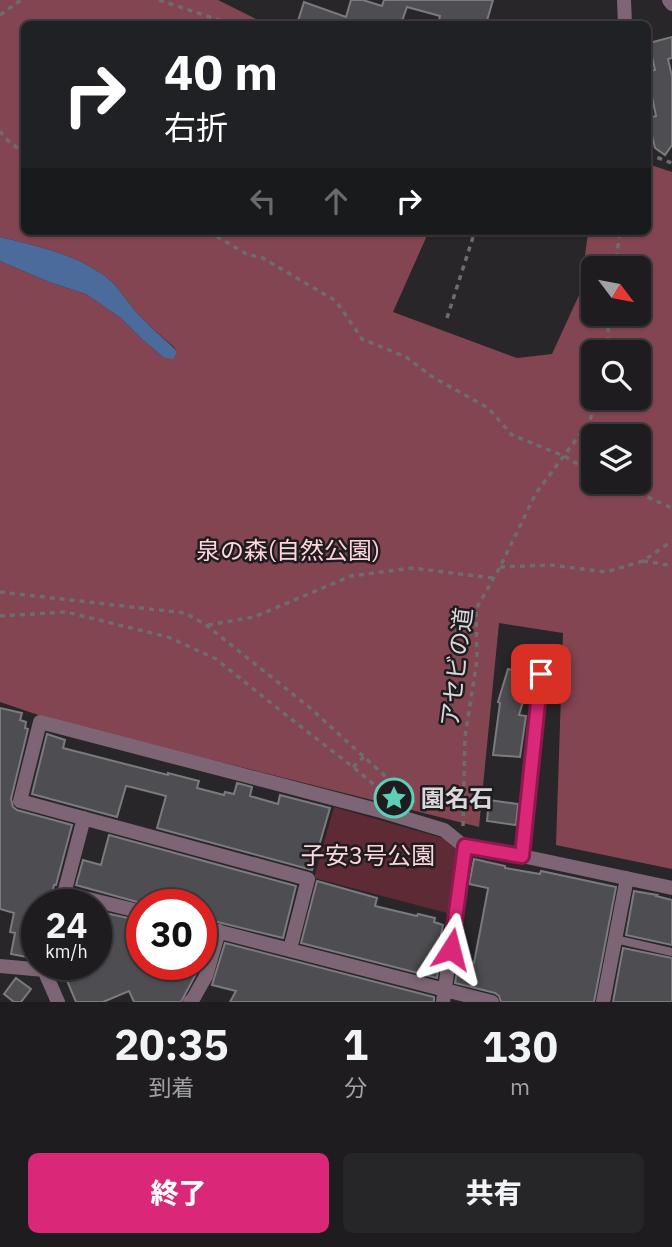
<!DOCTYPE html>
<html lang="ja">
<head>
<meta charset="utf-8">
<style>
  body { margin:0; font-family:"IBM Plex Sans","Noto Sans JP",sans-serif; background:#262528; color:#f1f3f6; height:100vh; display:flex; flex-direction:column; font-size:26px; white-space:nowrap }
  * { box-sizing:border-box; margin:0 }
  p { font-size:23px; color:#a1a1a4 }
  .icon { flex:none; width:38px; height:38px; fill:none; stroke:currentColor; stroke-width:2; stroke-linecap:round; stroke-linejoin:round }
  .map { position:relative; height:1002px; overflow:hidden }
  .details { display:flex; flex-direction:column; background:#1e1c1f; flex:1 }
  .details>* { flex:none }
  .hud { position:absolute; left:21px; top:21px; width:630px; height:214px; border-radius:10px; box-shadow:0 2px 5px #0004,0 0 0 2px #3c3a3d; background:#202124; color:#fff; overflow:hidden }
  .needle { width:46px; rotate:122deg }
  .tools { position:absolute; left:581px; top:256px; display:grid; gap:14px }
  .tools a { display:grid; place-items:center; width:70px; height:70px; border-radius:10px; background:#1e1c1f; box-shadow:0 2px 5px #0004,0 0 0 2px #3c3a3d; font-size:35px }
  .speed { position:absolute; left:21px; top:889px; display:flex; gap:14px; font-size:35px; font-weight:700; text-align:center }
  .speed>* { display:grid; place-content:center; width:91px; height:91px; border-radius:50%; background:#1e1c1f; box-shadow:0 2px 5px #0004,0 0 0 2px #3c3a3d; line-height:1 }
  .speed small { font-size:18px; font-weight:400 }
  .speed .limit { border:10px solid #d22; background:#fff; color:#111 }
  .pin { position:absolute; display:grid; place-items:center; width:60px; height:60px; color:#fff; margin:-30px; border-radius:14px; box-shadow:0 4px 10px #0006 }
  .me { position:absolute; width:77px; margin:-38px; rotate:9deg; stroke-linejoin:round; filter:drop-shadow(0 0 5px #0008) }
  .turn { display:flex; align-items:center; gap:24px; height:147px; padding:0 28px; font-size:32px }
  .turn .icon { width:91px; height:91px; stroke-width:2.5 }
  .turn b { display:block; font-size:49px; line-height:60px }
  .lanes { display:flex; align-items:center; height:66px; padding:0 28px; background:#0003; justify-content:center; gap:35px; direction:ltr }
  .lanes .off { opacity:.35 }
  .eta { display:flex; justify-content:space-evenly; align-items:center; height:119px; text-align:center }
  .eta b { font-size:42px; font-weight:800; line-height:49px }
  .button { display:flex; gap:14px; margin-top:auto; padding:14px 28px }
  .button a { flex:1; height:80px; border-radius:10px; background:#db2777; color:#fff; font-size:28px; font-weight:800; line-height:80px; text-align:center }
  .button a+a { background:#262528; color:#f1f3f6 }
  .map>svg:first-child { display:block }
  .green { fill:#5d2a35 }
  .forest { fill:#834552; fill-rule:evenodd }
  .water { fill:#4c6b9d }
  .building { fill:#4e4e52; stroke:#7b7b7f; stroke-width:2 }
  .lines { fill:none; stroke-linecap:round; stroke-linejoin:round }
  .path { stroke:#6e6c6f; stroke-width:3.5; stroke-dasharray:5 5; stroke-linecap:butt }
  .service { stroke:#7e6575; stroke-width:8 }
  .minor { stroke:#7e6575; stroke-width:14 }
  .tertiary { stroke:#7e6575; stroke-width:14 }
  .route-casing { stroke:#8e194d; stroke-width:18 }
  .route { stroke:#db2777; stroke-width:12 }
  .labels { text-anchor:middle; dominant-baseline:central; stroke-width:5; stroke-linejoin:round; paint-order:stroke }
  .park-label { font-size:24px; fill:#fed5db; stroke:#1e1c1f }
  .street-label { font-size:24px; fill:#dad8da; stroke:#1e1c1f }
  .poi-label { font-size:24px; font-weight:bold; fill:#dad8da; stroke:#1e1c1f; text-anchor:start }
</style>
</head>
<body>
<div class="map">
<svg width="672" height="1002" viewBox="0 0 672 1002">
  <rect width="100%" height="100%" fill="#282629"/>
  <path class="green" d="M334,807L460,843L447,913L314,878Z"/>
  <path class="forest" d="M0,0H218L256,19L271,24H24V231H429L393,312L517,358L552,354L580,293L588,233L585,231H648V164L672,172V869L556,845L563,633L499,623L479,827L50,719L0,702V261L49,282L86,294L121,318L141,338L163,357L177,352L174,347C162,337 149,326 138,314C127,302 119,287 106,277C76,254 36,246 0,237ZM593,268H639V313H593ZM593,352H639V397H593ZM593,436H639V481H593Z"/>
  <path class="water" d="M0,237C36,246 76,254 106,277C119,287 127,302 138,314C149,326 162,337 174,348L177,352L173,359L163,357L141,338L121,318L86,294L49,282L0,261Z"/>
  <path class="building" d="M351,0H363L382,6L384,0H493L486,24H438L440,16L407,7L401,24H297L304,2L346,17Z
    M672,37V58L668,59L672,76V145L665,155L655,148L648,118L656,116L648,77V71L655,70L649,43Z
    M508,669L531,675L519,715L526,716L520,757L493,755L500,703L498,702Z
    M0,708L22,713L20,720L26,722L25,728L28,729L11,799L13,807L17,810L72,825L56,885H54L49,905H37V959L11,954L15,933L10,932L14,913L0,909Z
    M47,734L65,740L63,748L168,775V773L199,781L197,788L224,795L225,792L234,794L237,783L252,787L250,796L278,804L280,795L330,808L312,870L157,828L166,796L131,787L126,786L117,817L32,794Z
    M489,800L518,804L516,825L487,821Z
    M109,835L296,886L283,938L201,918V905H148L76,885L83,860L101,865Z
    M474,859L505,866V868L540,874L541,871L616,887L594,1002H501L499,996L495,993L455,983L459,960L474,963L488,889V888L469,884Z
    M317,881L377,898L375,906L417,916L418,914L435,918L434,922L443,925L438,949L437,955L440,956L437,978L301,943Z
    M634,891L657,895L656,896L672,900V945L626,935Z
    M96,911L142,921V964H199L197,972L181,1002H134L129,991L103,1002H76L60,964H96Z
    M225,943L434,997V1002H230L236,991L212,985Z
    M623,948L672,958V1002H613Z
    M16,978L31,989L21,1002H14L4,994Z"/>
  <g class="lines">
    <path class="path" d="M159,0L231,24
      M0,15L21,0
      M0,131L6,139L24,153
      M648,154L672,163
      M208,231L248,255L261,257L336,301L362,339L406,357L431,376L488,408L512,435L564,456L593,473
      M615,268L620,231
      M447,318L475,231
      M606,352L610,313
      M611,481L672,508
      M643,561L668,565L672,567
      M500,567L550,565L606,572L643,561L672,541
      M0,592L185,613L206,625L309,707L417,805
      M0,616L66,612L168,637L216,659L286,715L353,767L377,787L378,795
      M208,625L254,617L351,576L412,568L493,578
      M353,767L364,757
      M463,826L465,737L477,660L476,609L500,567L536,493L590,421L596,397"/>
    <path class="service" d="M615,939L672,952"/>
    <path class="minor" d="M624,0L625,24
      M522,856L541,674
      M64,893L142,912
      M61,905L84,818
      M201,927L492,1002
      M290,949L308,879L20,801L40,722L381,811L444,830L465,847L522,856L672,888
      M45,964L44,970L58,1002
      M0,966L44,970
      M190,1002L193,999L206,976L219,931
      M443,1002L465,847
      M603,1002L627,878"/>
    <path class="tertiary" d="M669,0L672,4"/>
  </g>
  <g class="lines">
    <defs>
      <path id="route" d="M451,949L465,846L522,856L541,674"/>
    </defs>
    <use href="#route" class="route-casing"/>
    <use href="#route" class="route"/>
  </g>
  <defs>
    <symbol id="sight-ring" viewBox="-11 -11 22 22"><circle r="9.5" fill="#1e1c1f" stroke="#5eceb8" stroke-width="1.5"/><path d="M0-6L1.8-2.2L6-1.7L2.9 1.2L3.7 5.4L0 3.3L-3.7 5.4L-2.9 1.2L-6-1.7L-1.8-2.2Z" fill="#5eceb8"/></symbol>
  </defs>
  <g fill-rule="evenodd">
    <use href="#sight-ring" x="372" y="776" width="44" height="44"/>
  </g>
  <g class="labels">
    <g class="park-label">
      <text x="288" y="550">泉の森(自然公園)</text>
      <text x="368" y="855">子安3号公園</text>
    </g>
    <g class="street-label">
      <text transform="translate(456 667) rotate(-83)">アセビの道</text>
    </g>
    <g class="poi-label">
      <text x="421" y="798">園名石</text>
    </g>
  </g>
</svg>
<div class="tools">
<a><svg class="needle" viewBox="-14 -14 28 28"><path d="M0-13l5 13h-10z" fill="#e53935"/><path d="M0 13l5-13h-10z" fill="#a1a1a4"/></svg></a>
<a><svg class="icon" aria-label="search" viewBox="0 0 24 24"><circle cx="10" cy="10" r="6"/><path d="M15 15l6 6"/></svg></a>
<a><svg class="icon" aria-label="layers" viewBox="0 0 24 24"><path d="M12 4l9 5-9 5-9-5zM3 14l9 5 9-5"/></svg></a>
</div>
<div class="speed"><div>24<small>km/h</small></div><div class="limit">30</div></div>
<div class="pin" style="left:541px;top:674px;background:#d93025"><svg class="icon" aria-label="arrive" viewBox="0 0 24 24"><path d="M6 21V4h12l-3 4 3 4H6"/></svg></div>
<svg class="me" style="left:451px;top:949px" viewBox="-20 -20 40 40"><path d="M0-17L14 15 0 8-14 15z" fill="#db2777" stroke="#fff" stroke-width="4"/></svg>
<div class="hud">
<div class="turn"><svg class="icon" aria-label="right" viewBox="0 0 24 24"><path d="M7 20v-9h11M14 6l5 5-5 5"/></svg><div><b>40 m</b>右折</div></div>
<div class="lanes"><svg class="icon off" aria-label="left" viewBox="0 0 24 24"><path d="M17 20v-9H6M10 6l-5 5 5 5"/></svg><svg class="icon off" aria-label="ahead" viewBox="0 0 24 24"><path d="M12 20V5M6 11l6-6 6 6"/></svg><svg class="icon" aria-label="right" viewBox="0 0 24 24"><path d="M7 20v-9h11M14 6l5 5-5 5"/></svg></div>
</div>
</div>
<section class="details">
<div class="eta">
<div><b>20:35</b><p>到着</p></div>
<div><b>1</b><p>分</p></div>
<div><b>130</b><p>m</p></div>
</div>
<div class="button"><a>終了</a><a>共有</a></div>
</section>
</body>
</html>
